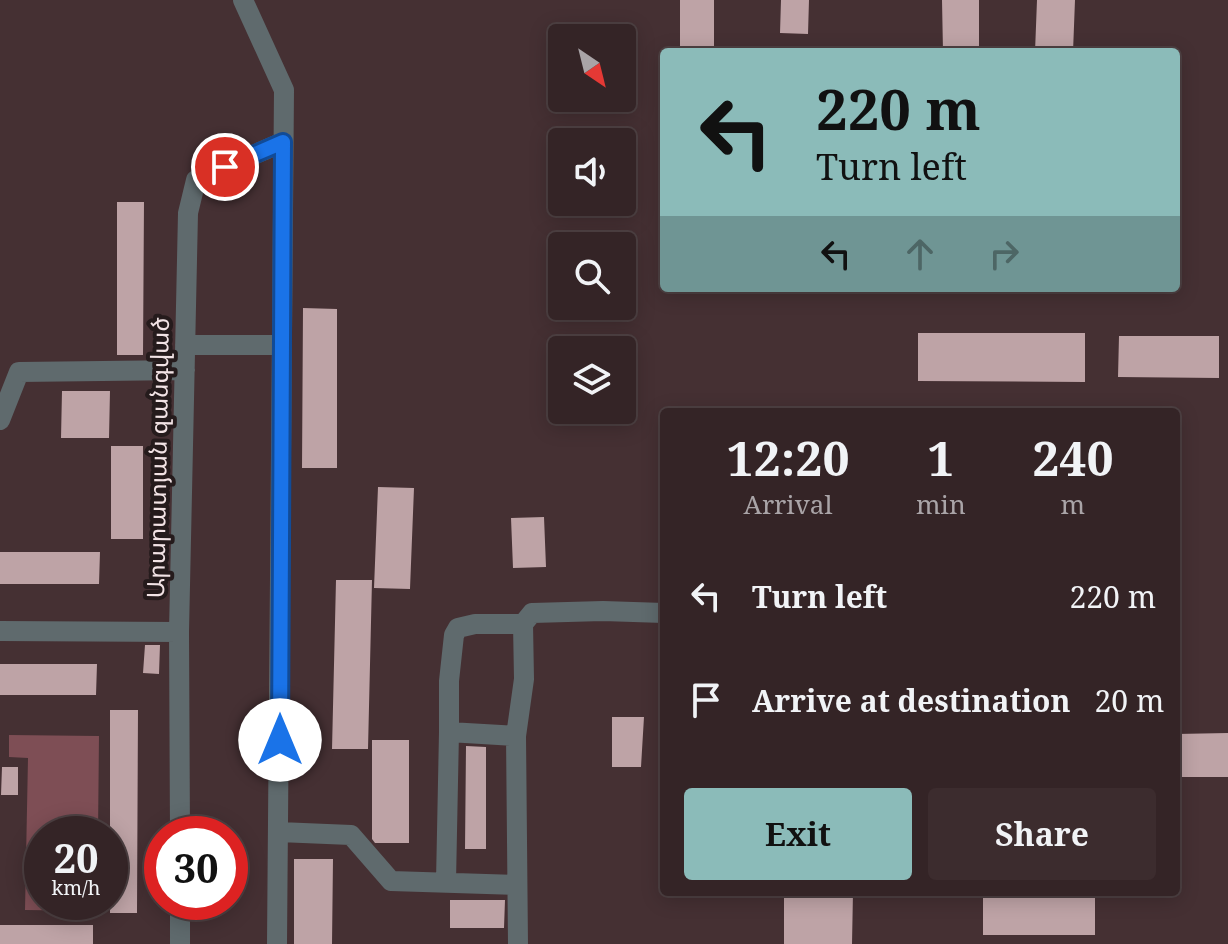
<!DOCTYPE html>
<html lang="en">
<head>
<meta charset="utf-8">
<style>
  body { margin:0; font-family:"Noto Serif","Noto Sans Armenian",serif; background:#3c2c2e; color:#f1f3f6; height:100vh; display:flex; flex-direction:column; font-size:30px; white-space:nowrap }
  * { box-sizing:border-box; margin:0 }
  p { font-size:26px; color:#a9a4a7 }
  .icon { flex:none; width:44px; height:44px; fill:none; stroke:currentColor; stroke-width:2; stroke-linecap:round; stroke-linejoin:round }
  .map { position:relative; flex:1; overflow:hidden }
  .panel { position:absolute; left:660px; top:408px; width:520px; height:488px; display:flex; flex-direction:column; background:#342426; border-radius:8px; box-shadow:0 4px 20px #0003,0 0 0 2px #4e4143 }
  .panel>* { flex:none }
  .top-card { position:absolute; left:660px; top:48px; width:520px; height:244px; border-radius:8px; box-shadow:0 4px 20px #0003,0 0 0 2px #4e4143; background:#8bbbb9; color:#111; overflow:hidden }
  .needle { width:52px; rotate:145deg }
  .tools { position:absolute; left:548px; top:24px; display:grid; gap:16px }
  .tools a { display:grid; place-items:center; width:88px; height:88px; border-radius:8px; background:#342426; box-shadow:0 4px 20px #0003,0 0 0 2px #4e4143; font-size:40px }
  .speed { position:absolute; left:24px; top:816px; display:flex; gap:16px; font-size:40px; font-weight:700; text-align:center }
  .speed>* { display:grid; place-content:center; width:104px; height:104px; border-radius:50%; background:#342426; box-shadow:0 4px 20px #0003,0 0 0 2px #4e4143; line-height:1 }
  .speed small { font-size:20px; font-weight:400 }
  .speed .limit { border:12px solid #d22; background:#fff; color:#111 }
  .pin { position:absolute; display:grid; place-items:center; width:68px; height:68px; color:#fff; margin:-34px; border:4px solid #fff; border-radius:50%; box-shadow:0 2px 8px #0007 }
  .me { position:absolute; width:88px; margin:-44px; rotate:0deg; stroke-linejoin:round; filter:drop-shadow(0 0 6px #0008) }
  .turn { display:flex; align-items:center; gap:28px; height:168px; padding:0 24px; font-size:36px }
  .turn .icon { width:104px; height:104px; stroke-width:2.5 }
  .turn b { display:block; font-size:56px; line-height:68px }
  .lanes { display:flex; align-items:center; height:76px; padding:0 24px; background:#0003; justify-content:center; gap:40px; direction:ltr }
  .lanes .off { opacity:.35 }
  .eta { display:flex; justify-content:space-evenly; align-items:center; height:136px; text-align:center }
  .eta b { font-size:48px; font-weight:700; line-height:56px }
  .primary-button { display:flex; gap:16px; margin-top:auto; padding:16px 24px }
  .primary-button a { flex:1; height:92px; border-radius:8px; background:#8bbbb9; color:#111; font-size:32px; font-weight:700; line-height:92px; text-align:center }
  .primary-button a+a { background:#3c2c2e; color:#f1f3f6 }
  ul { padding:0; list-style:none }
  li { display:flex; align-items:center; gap:24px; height:104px; padding:0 24px }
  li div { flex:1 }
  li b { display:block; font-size:30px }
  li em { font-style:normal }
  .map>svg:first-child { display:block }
  .green { fill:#7e4e55 }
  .building { fill:#bea3a6 }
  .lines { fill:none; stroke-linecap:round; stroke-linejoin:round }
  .minor { stroke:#5f6a6d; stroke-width:20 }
  .route-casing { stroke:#114b97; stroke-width:20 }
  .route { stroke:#1a73e8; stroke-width:14 }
  .labels { text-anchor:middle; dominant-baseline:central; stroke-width:8; stroke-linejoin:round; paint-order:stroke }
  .street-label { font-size:24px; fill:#f2e3e5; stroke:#251b1c }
</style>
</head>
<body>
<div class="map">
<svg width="1228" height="944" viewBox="0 0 1228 944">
  <rect width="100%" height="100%" fill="#453033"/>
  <path class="green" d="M9,735L99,736L98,834H42V902H96V911L25,910L28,758L9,757Z"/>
  <path class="building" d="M680,0H714V52H680Z
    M781,0H809L808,34L780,33Z
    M942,0H979V52H943Z
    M1037,0H1075L1073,52H1035Z
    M117,202H144L143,355H117Z
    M303,308L337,309V468H302Z
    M918,333H1085V382L918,381Z
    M1119,336H1219V378L1118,377Z
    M62,391H110L109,438H61Z
    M111,446H143V539H111Z
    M378,487L414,488L410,589L374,588Z
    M544,517L546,567L513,568L511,518Z
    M0,552H100L99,584H0Z
    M336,580H372L368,749H332Z
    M145,645H160L159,674L143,673Z
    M0,664H97L96,695H0Z
    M110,710H138L137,913H110Z
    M612,717H644L641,767H612Z
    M1228,733V777H1177L1176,734Z
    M372,740H409V843H375L372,839Z
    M466,746L486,747V849H465Z
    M2,767H18V795H1Z
    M294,859H333L332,944H294Z
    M784,892H853L852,944H784Z
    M983,892H1095V935H983Z
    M450,900H505L504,928H450Z
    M0,925H93V944H0Z"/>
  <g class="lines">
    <path class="minor" d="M243,0L284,90L277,944
      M185,345H282
      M0,420L19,372L185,370
      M0,631L179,632
      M449,732V681L454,635L458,628L475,624H523
      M516,736L524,679L523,624L532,613L603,611L664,613
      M279,832L351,835L391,881L517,885
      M180,834L179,632L188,213L196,180L283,142
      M446,882L449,732L516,736L518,944
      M180,902V944"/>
  </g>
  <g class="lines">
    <defs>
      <path id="route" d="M225,167L283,142L280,740"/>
    </defs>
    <use href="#route" class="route-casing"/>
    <use href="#route" class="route"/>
  </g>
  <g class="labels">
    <g class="street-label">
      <text transform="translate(157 458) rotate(-89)">Արարատյան զանգված</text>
    </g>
  </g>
</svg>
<div class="tools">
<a><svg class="needle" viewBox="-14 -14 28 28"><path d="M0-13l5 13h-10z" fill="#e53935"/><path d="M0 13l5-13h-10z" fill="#a9a4a7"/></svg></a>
<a><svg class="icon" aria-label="sound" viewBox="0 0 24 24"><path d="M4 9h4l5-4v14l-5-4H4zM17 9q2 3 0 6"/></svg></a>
<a><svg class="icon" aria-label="search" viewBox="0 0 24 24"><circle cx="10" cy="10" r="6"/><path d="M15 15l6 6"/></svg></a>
<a><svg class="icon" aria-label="layers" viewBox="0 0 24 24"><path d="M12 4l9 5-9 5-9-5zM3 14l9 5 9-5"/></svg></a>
</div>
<div class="speed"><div>20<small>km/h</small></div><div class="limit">30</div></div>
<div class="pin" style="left:225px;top:167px;background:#d93025"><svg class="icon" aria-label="arrive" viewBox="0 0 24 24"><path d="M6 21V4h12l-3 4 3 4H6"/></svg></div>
<svg class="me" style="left:280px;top:740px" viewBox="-20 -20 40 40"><circle r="19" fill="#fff"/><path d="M0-13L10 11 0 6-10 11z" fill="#1a73e8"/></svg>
<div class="top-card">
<div class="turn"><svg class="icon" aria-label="left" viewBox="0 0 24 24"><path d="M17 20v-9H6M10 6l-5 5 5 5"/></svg><div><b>220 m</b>Turn left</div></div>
<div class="lanes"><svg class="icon" aria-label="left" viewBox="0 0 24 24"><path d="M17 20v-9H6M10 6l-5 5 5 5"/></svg><svg class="icon off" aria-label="ahead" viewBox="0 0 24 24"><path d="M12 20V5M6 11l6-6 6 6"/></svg><svg class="icon off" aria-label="right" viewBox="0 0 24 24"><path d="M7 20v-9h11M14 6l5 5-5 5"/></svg></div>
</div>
<section class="panel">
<div class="eta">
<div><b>12:20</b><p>Arrival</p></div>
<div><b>1</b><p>min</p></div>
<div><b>240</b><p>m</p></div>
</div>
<ul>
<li><svg class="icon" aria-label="left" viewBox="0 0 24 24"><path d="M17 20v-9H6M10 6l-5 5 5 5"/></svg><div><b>Turn left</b></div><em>220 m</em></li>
<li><svg class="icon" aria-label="arrive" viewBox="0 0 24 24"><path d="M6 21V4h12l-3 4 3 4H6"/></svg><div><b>Arrive at destination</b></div><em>20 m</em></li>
</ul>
<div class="primary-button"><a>Exit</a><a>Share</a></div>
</section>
</div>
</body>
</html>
